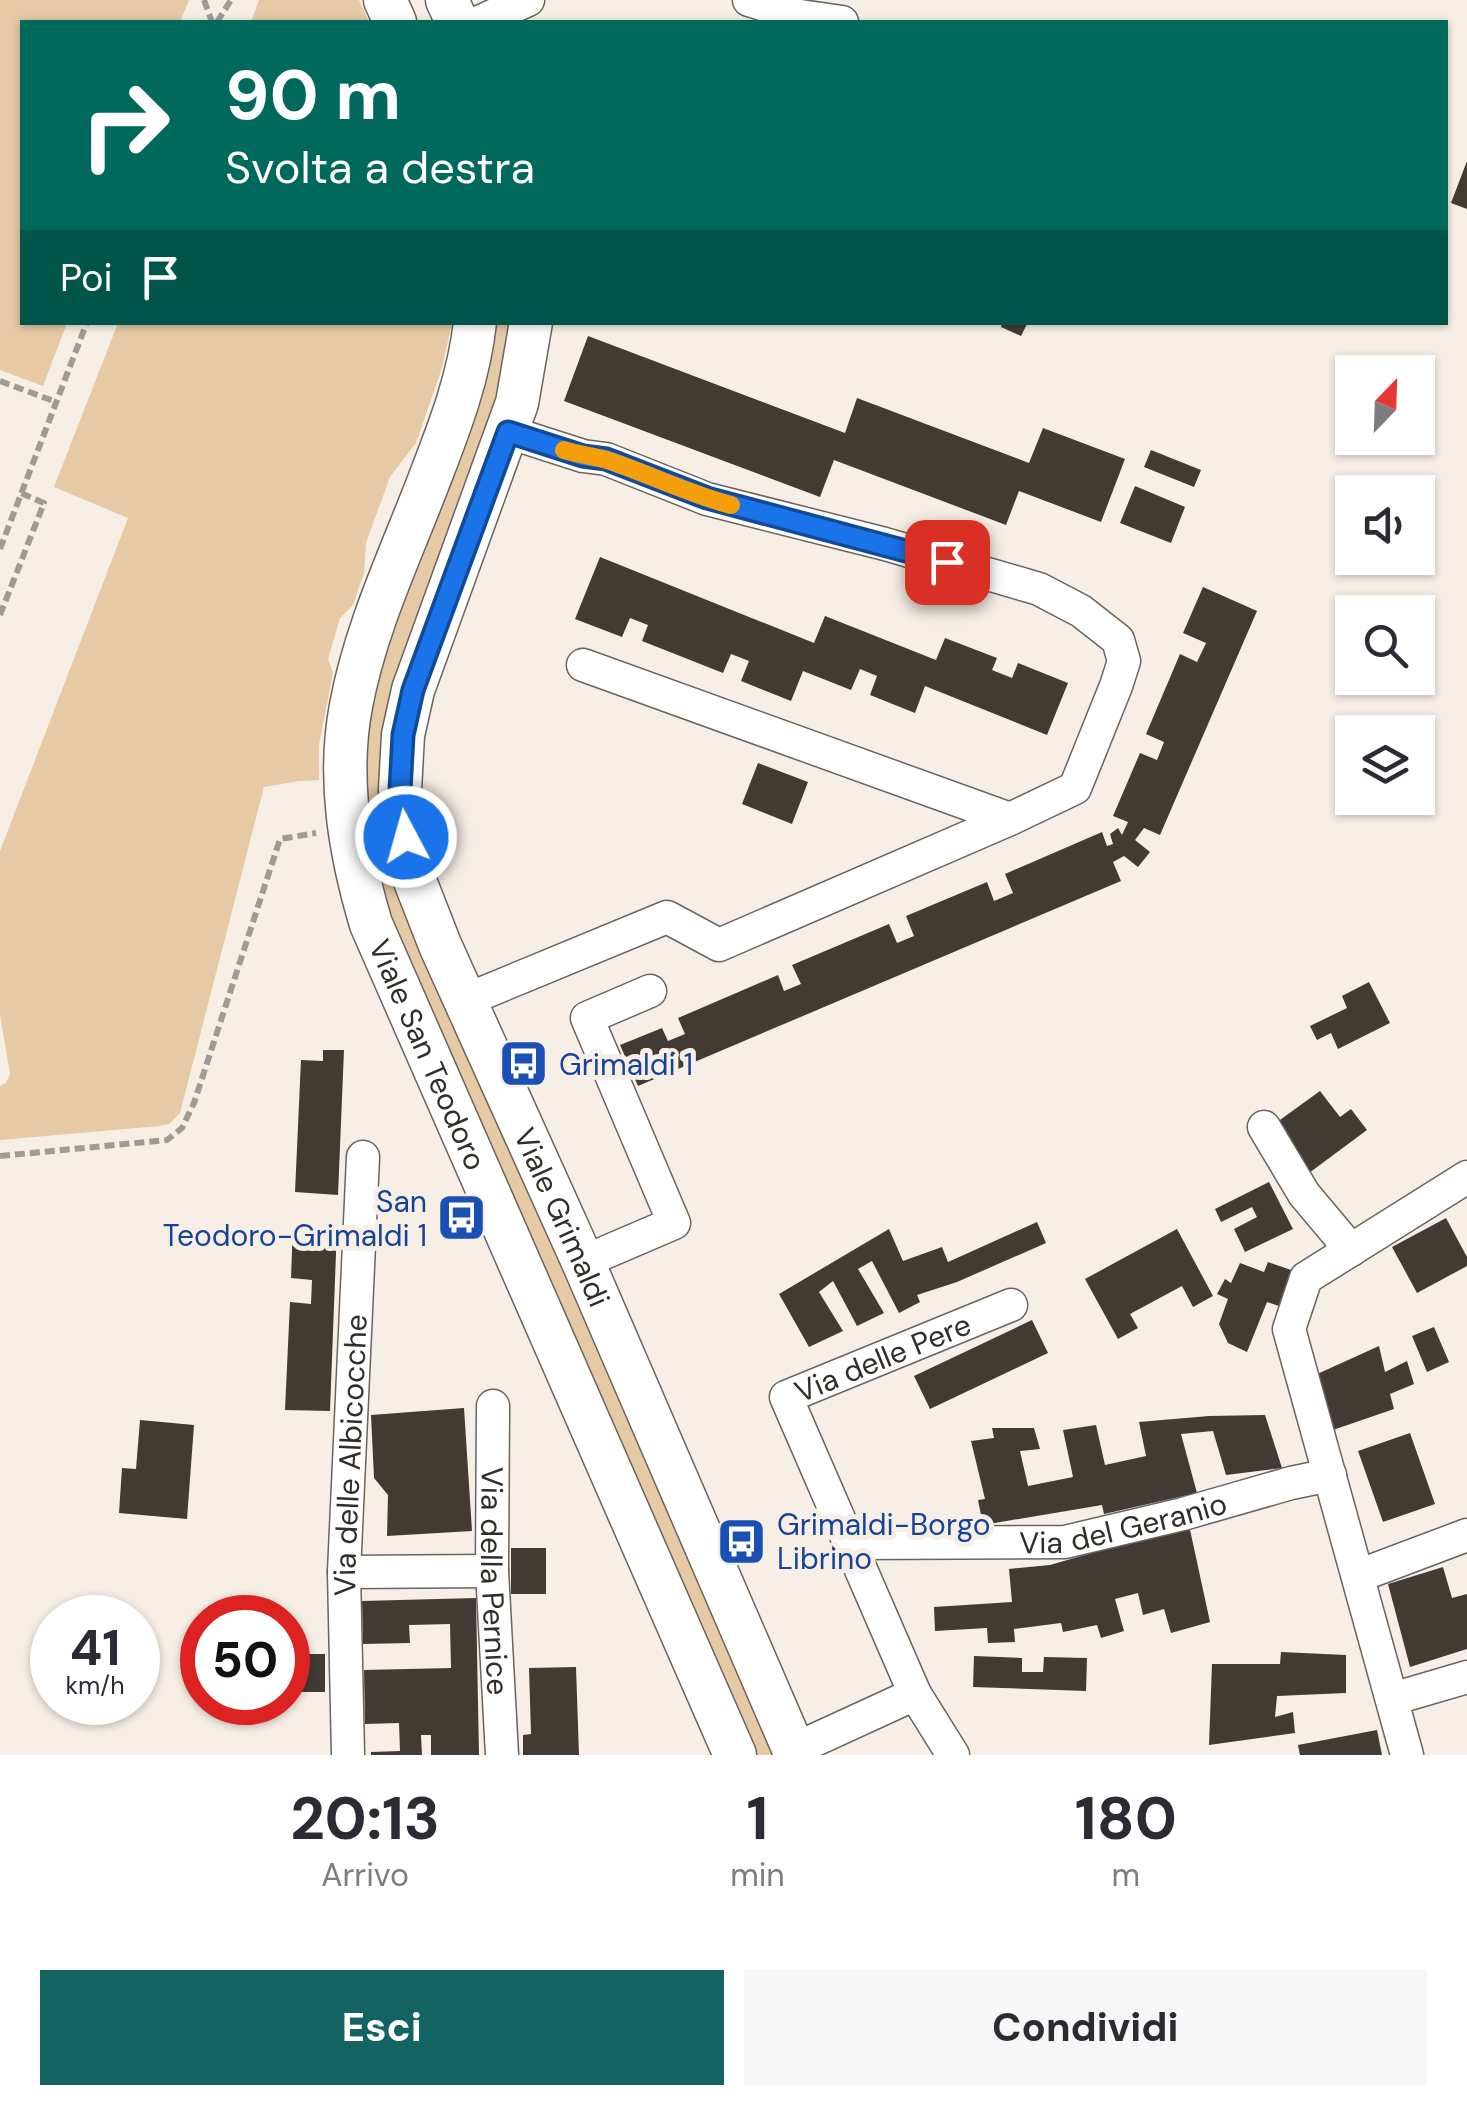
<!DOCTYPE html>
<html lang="it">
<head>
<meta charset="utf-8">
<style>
  body { margin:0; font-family:"DM Sans",sans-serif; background:#f7f7f7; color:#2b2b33; height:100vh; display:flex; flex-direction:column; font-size:38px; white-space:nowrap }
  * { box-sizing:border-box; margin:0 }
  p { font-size:32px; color:#7c7c81 }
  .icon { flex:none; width:55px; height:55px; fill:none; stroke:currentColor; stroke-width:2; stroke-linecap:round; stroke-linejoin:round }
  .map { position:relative; height:1755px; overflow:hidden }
  .drawer { display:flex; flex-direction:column; background:#fff; flex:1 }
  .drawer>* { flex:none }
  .banner { position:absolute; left:20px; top:20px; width:1428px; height:305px; border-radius:0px; box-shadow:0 2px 8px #0004; background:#00695c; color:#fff; overflow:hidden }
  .needle { width:65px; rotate:23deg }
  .buttons { position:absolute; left:1335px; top:355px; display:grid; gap:20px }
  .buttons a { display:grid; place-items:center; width:100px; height:100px; border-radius:0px; background:#fff; box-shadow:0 2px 8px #0004; font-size:50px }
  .speed { position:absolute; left:30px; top:1595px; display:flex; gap:20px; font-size:50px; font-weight:700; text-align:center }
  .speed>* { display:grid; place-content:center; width:130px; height:130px; border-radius:50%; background:#fff; box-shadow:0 2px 8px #0004; line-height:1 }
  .speed small { font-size:25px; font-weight:400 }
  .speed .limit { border:15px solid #d22; background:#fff; color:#111 }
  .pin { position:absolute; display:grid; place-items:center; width:85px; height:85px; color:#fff; margin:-42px; border-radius:20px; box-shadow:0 5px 15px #0006 }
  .me { position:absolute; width:110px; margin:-55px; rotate:354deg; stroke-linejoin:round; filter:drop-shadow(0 0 8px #0008) }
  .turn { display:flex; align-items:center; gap:35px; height:210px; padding:0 40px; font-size:45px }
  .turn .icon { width:130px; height:130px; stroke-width:2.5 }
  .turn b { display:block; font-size:70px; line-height:85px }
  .then { display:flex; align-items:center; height:95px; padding:0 40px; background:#0003; gap:20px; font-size:38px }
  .eta { display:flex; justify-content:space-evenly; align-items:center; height:170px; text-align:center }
  .eta b { font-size:60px; font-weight:700; line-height:70px }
  .button { display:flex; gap:20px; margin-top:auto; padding:20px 40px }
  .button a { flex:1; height:115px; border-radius:0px; background:#146363; color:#fff; font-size:40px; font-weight:700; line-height:115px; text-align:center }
  .button a+a { background:#f7f7f7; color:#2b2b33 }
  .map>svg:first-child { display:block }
  .green { fill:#e6c9a5 }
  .building { fill:#413b33 }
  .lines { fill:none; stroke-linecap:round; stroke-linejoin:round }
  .minor-casing { stroke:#6b645c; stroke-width:35 }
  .major-casing { stroke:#6b645c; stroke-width:45 }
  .path { stroke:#a09a93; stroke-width:6; stroke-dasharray:10 5; stroke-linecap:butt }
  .minor { stroke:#fff; stroke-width:32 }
  .major { stroke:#fff; stroke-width:42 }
  .route-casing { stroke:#114b97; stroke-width:25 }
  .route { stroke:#1a73e8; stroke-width:18 }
  .slow { stroke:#f59e0b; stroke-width:18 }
  .labels { text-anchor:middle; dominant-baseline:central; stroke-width:10; stroke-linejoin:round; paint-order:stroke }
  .street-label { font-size:30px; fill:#312e2a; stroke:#f7efe5 }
  .transit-label { font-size:30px; fill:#164399; stroke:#f7efe5; text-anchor:start }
</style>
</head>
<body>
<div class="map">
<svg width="1467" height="1755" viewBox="0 0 1467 1755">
  <rect width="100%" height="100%" fill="#f7efe5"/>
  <path class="green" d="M0,0H189L180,22H22V322L67,323L43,386L0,370Z
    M259,0H359L369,22H251Z
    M118,323H452L442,368L416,443L390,477L366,543L364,573L353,605L340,618L328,659L333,673L319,745V780L299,781L264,787L180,1113L169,1124L159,1126L0,1140V1086L6,1083L10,1074L0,1015V851L128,518L54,487Z
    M492,323H513L508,365L396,687L449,1008L776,1755H754L377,891L367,841L364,728L395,620Z"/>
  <path class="building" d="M1467,161V209L1451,203Z
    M1002,322H1028L1021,336L1001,327Z
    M588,336L845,433L857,398L1029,463L1043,428L1125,459L1101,522L1019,491L1006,525L834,460L820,497L564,401Z
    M1151,450L1201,470L1194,487L1144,467Z
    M1135,486L1185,507L1171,543L1120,523Z
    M600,557L814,643L825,616L936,660L945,638L997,658L992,670L1012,678L1018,663L1068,683L1047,735L925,686L915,713L870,695L877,676L860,669L851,690L803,671L791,701L741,681L749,661L731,654L723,673L642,641L648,625L630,618L622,637L575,619Z
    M1203,587L1257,611L1160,835L1144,828L1135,840L1150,852L1138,867L1124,856L1113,862L1121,881L638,1086L620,1045L662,1028L668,1041L685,1034L678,1018L778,975L784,991L801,984L792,965L889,924L897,943L914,936L906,916L987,882L994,901L1013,893L1005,874L1102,832L1107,846L1113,844L1110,834L1118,828L1122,835L1128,822L1113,816L1140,753L1157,760L1164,742L1146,734L1180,654L1197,662L1206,643L1183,633Z
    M758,763L808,782L792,824L742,804Z
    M1369,982L1390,1023L1338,1049L1331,1033L1317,1040L1310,1026L1347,1008L1342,996Z
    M323,1050H344L338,1195L295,1192L301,1060L323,1061Z
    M1320,1091L1340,1117L1351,1109L1367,1130L1309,1173L1273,1125Z
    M1269,1182L1293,1229L1245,1252L1234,1229L1257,1217L1252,1207L1221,1222L1215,1209Z
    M1446,1218L1467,1257V1266L1417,1293L1392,1247Z
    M1037,1222L1046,1243L957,1282L917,1295L920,1302L899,1313L872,1261L858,1269L884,1313L857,1326L833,1281L819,1292L843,1331L809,1347L779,1294L889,1229L903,1261L942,1247L948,1262Z
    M293,1225L337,1227L330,1411L285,1410L290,1302L311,1304L312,1280L291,1278Z
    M1177,1229L1213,1296L1193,1307L1182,1286L1130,1314L1138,1328L1118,1339L1085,1279Z
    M1268,1262L1294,1271L1282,1307L1267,1302L1247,1352L1228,1343L1219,1324L1228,1299L1217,1294L1225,1279L1231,1283L1240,1263L1264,1272Z
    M1032,1320L1048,1353L930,1409L914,1376Z
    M1434,1327L1449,1362L1427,1372L1412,1336Z
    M1379,1346L1385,1372L1407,1361L1414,1384L1390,1394L1394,1409L1330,1431L1315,1375Z
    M464,1408L472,1531L387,1536L388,1495L374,1478L371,1415Z
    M1265,1415L1282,1468L1226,1475L1213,1431L1181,1434L1197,1493L1104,1514L1102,1505L983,1525L978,1500L985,1499L971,1441L994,1438L992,1428H1034L1040,1449L1020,1451L1028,1486L1073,1477L1063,1430L1096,1425L1105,1465L1146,1456L1139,1422L1209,1416Z
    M140,1420L194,1425L187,1519L119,1513L122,1468L136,1469Z
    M1410,1433L1435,1504L1383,1522L1358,1451Z
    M1189,1525L1210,1622L1171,1633L1164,1609L1143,1615L1138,1593L1115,1599L1124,1631L1101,1638L1097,1625L1063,1632L1061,1623L1014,1629L1015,1642L988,1643L987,1628L935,1631L934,1607L1012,1602L1009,1569L1050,1565Z
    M511,1548H546V1594H511Z
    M1443,1567L1452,1598L1467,1594V1649L1410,1667L1388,1584Z
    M476,1598L479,1755H431V1735H421L422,1755H371V1752L400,1751L399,1723L365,1724L364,1670L451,1668L450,1624L409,1625L410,1643L363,1644L362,1601Z
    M1281,1652L1346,1655V1693L1277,1696L1275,1717L1293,1712L1295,1733L1209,1745L1212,1664H1280Z
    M288,1654H325V1692H288Z
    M974,1656L1022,1658V1672H1043L1044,1657L1087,1658L1086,1691L973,1687Z
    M576,1667L579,1755H523V1735L531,1734L529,1668Z
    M1377,1730L1382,1755H1300L1298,1745Z"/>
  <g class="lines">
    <defs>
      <g id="minor">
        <path d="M749,0L800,16L842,22"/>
        <path d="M479,22L528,0"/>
        <path d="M583,665L1010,819"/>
        <path d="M466,1000L667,917L719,945L1010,819L1075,788L1116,686L1124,661L1118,640L1081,611L1039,589L885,544L707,499L606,459L583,456L508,432"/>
        <path d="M1264,1127L1304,1194L1351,1250"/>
        <path d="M583,1262L674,1223L587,1018L650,991"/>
        <path id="s1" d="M493,1406L492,1571L502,1755"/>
        <path id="s2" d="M850,1543L1065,1542L1183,1514L1291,1483L1330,1475"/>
        <path d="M344,1572L492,1571"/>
        <path d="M1358,1576L1467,1535"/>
        <path d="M1392,1699L1467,1677"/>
        <path d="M793,1750L915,1694"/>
        <path id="s3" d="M348,1755L344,1572L363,1157"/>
        <path id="s4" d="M953,1755L915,1694L786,1397L1011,1305"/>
        <path d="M1407,1755L1289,1329L1306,1278L1467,1177"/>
      </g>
      <g id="major">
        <path d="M385,0L395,22"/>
        <path d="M447,0L457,22"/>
        <path id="s5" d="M475,322C469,379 448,431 428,483C400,556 365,629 351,706C337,779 350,854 371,924L735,1755"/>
        <path id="s6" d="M531,322L517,403L413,690L403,735L400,790L406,837L415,881L440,945L583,1262L796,1755"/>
      </g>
    </defs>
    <use href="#minor" class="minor-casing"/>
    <use href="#major" class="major-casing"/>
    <path class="path" d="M204,0L212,22
      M217,22L231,0
      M0,381L56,402
      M0,549L87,322
      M0,615L44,503L21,493
      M0,1156L167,1140L182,1128L194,1103L280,839L316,833"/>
    <use href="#minor" class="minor"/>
    <use href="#major" class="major"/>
  </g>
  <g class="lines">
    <defs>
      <path id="route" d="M406,837L400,790L403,735L413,690L508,432L583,456L606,459L707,498L947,562"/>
    </defs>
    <use href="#route" class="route-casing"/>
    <use href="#route" class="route"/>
    <path class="slow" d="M564,450C579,455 595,456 610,461C651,475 689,494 731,505"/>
  </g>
  <defs>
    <symbol id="bus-square" viewBox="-11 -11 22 22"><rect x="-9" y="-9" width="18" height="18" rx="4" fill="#1a4fb4" stroke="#f7efe5"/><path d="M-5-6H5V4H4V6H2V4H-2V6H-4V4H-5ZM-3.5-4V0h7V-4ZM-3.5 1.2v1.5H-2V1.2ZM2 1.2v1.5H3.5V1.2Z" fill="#fff"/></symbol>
  </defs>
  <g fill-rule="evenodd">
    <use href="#bus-square" x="496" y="1036" width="55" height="55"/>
    <use href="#bus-square" x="434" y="1190" width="55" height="55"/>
    <use href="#bus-square" x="714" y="1514" width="55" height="55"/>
  </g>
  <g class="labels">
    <g class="street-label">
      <text stroke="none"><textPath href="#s5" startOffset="768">Viale San Teodoro</textPath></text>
      <text stroke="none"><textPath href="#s6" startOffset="948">Viale Grimaldi</textPath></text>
      <text stroke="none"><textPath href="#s4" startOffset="500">Via delle Pere</textPath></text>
      <text stroke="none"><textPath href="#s3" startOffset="300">Via delle Albicocche</textPath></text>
      <text stroke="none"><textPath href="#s2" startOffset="275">Via del Geranio</textPath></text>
      <text stroke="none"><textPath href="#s1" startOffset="175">Via della Pernice</textPath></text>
    </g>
    <g class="transit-label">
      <text x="559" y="1064">Grimaldi 1</text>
      <text x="427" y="1201" text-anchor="end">San<tspan x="427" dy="34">Teodoro-Grimaldi 1</tspan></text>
      <text x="777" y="1524">Grimaldi-Borgo<tspan x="777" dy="34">Librino</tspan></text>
    </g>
  </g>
</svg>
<div class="buttons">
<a><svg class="needle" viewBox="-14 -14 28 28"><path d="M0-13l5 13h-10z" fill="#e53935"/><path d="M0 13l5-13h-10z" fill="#7c7c81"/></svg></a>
<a><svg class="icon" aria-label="sound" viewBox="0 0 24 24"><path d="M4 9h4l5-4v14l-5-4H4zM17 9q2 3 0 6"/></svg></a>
<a><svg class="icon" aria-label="search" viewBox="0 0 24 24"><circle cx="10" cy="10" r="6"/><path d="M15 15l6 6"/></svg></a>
<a><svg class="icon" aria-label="layers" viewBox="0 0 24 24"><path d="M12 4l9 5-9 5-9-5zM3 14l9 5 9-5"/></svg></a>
</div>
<div class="speed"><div>41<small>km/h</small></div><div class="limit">50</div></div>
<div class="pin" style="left:947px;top:562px;background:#d93025"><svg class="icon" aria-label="arrive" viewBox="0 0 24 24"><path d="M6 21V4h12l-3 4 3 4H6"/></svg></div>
<svg class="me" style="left:406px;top:837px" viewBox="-20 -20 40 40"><circle r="17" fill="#1a73e8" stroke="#fff" stroke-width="3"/><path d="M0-11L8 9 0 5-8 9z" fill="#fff"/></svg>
<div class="banner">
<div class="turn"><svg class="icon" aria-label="right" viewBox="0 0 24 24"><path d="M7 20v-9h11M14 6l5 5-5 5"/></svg><div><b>90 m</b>Svolta a destra</div></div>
<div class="then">Poi<svg class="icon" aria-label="arrive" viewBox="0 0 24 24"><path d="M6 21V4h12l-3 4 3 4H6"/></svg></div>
</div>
</div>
<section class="drawer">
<div class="eta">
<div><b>20:13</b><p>Arrivo</p></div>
<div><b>1</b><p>min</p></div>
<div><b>180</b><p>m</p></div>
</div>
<div class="button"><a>Esci</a><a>Condividi</a></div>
</section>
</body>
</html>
